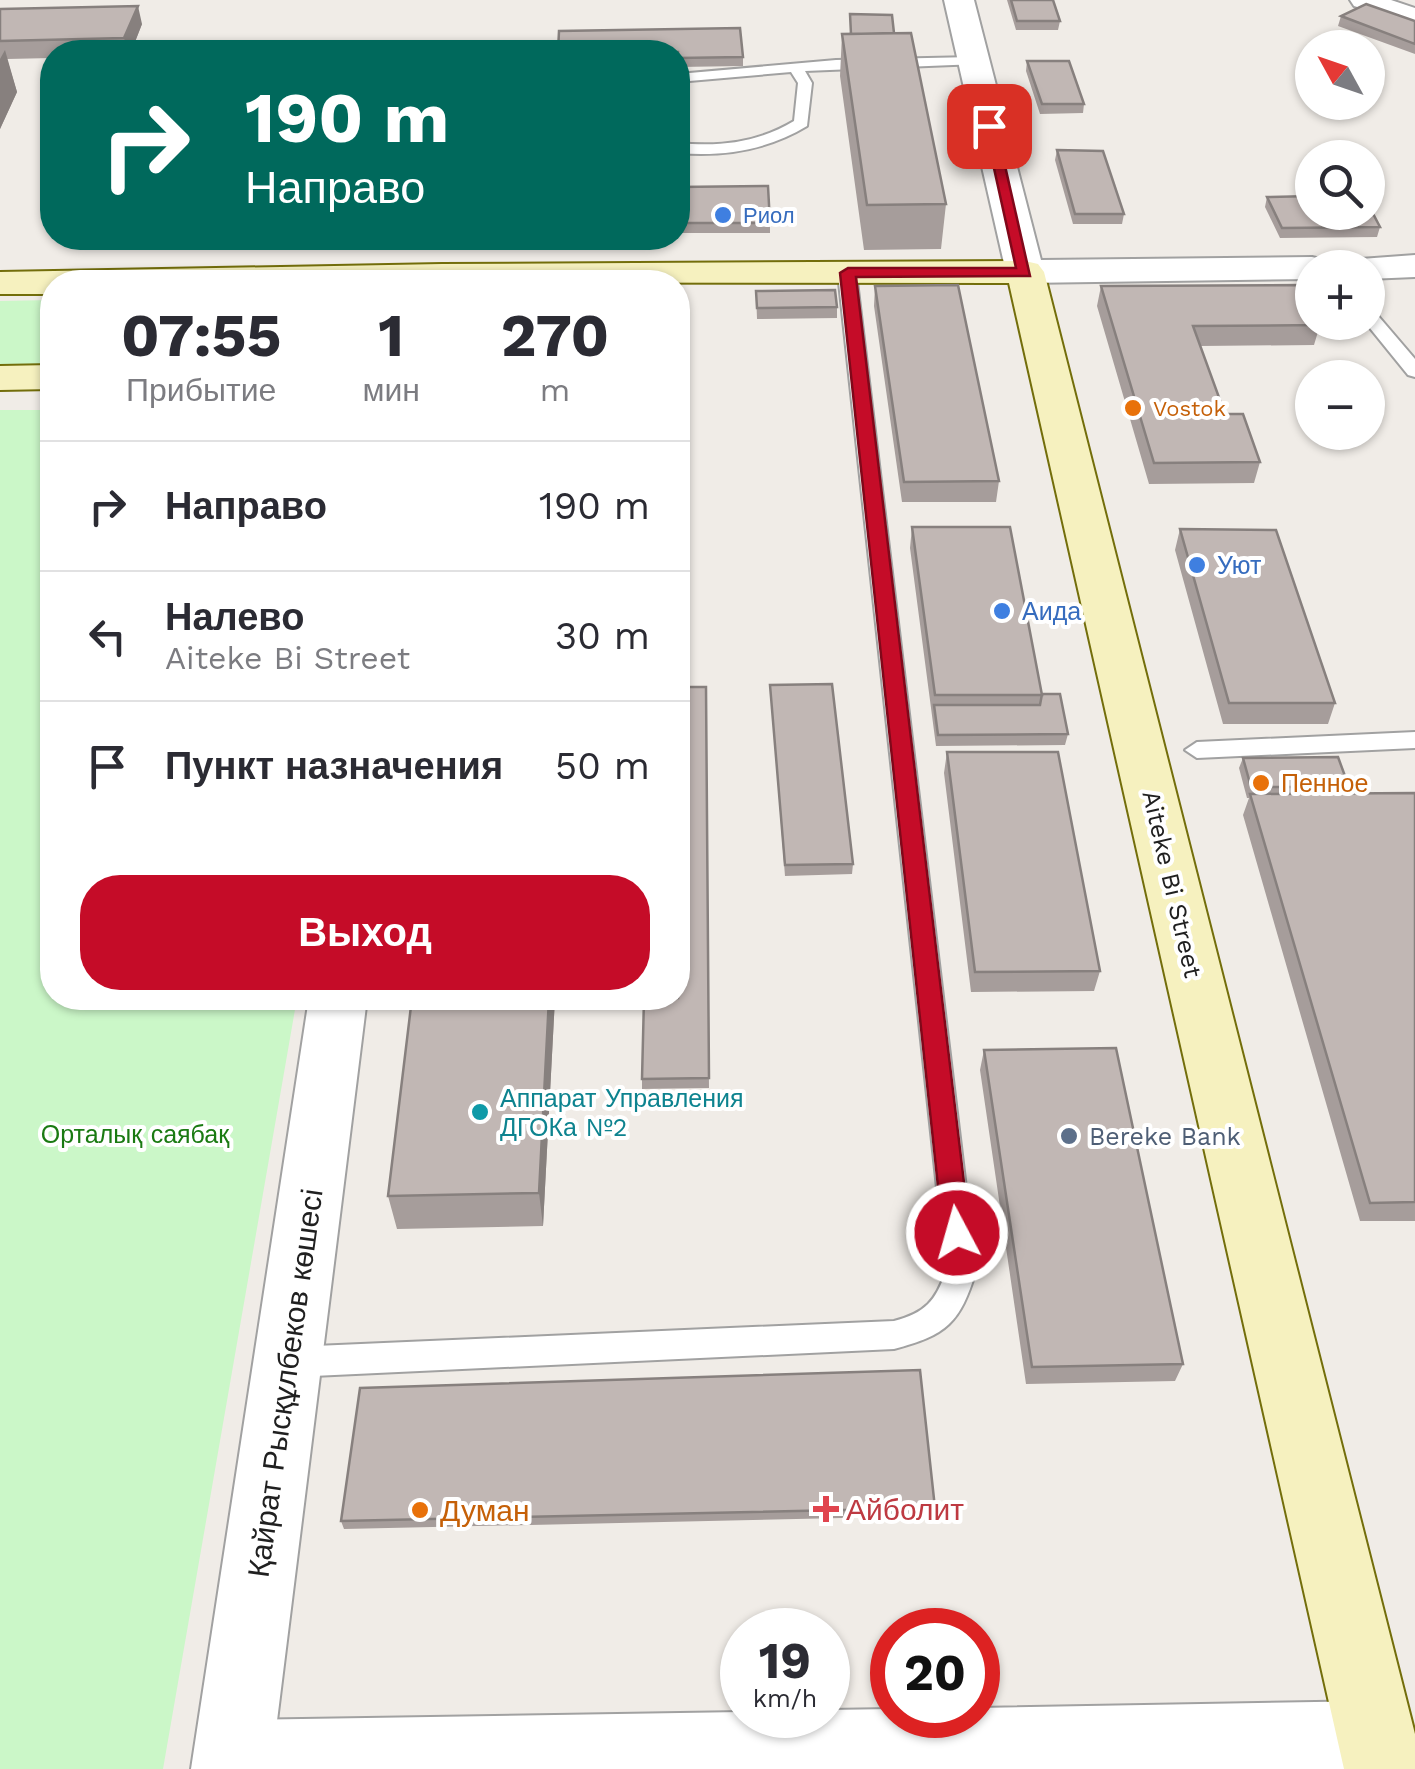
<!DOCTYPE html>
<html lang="ru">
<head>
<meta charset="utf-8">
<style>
  body { margin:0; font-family:"Work Sans",sans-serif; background:#f2f2f3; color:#2b2b33; height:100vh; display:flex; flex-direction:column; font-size:38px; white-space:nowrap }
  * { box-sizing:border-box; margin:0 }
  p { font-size:32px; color:#7c7c81 }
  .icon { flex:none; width:55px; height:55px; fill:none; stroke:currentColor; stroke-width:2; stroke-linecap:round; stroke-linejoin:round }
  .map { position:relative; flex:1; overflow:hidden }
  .side { position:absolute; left:40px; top:270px; width:650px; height:740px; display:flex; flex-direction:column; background:#fff; border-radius:40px; box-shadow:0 2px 8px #0004 }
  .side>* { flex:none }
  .hud { position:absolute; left:40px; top:40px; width:650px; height:210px; border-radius:40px; box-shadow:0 2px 8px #0004; background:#00695c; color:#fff; overflow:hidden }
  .needle { width:65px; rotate:310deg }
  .fabs { position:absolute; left:1295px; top:30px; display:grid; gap:20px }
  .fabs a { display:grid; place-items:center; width:90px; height:90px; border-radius:50%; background:#fff; box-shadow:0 2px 8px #0004; font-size:50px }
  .speed { position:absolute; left:720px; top:1608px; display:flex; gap:20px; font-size:50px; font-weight:700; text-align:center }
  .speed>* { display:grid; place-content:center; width:130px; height:130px; border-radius:50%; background:#fff; box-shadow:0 2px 8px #0004; line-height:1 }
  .speed small { font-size:25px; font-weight:400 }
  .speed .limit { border:15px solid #d22; background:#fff; color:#111 }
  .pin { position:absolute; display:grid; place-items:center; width:85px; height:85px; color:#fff; margin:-42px; border-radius:20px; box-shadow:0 5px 15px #0006 }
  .me { position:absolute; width:110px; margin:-55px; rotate:354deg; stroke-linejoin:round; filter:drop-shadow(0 0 8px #0008) }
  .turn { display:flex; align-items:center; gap:35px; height:210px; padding:0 40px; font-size:45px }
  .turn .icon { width:130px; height:130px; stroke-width:2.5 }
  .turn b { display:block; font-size:70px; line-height:85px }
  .eta { display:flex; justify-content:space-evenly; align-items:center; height:170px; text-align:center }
  .eta b { font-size:60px; font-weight:700; line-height:70px }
  .button { display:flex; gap:20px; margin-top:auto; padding:20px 40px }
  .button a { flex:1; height:115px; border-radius:40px; background:#c50c28; color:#fff; font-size:40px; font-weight:700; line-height:115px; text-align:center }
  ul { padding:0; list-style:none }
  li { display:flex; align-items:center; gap:30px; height:130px; padding:0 40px; border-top:2px solid #e1e1e2 }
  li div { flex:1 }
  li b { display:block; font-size:38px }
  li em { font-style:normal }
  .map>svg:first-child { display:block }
  .park { fill:#cbf7c8 }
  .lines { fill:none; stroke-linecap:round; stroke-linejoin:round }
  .service-casing { stroke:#a1a1a1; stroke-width:4 }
  .minor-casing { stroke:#a1a1a1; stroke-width:4 }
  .tertiary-casing { stroke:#a1a1a1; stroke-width:4 }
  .secondary-casing { stroke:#736e0b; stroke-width:4 }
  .service { fill:#fff; fill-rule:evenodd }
  .minor { fill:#fff; fill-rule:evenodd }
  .tertiary { fill:#fff; fill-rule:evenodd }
  .secondary { fill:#f6f1bf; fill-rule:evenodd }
  .wall { fill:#a69d9b }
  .shaded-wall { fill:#87807e }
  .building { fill:#c1b7b4; stroke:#87807e; stroke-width:2.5 }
  .route { fill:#c50c28; stroke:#80081a; stroke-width:2.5 }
  .shop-dot { fill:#3f7fe0; stroke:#fff; stroke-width:4 }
  .food-dot { fill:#e8710a; stroke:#fff; stroke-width:4 }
  .culture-dot { fill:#0f9aa8; stroke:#fff; stroke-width:4 }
  .service-dot { fill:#5c6f8a; stroke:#fff; stroke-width:4 }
  .health-dot { fill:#e0444e; stroke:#fff; stroke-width:4 }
  .labels { text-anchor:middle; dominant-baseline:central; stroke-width:8; stroke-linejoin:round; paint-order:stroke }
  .far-shop-label { font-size:22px; fill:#366cbe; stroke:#fff; text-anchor:start }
  .far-food-label { font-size:22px; fill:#c56008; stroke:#fff; text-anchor:start }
  .shop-label { font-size:25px; fill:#366cbe; stroke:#fff; text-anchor:start }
  .food-label { font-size:25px; fill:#c56008; stroke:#fff; text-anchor:start }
  .street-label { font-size:25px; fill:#202020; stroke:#fff }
  .culture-label { font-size:25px; fill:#0d838f; stroke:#fff; text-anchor:start }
  .park-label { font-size:25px; fill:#1a7a12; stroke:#fff }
  .service-label { font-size:25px; fill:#4e5e75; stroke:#fff; text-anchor:start }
  .near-street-label { font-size:30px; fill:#202020; stroke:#fff }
  .near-health-label { font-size:30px; fill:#be3a42; stroke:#fff; text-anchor:start }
  .near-food-label { font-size:30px; fill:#c56008; stroke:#fff; text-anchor:start }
</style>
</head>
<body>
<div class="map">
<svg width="1415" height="1769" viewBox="0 0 1415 1769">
  <rect width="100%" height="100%" fill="#f0ece7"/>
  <path class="park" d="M52,300V365H0V301Z
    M0,410H52V998H297L163,1769H0Z"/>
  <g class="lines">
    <defs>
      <path id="service" d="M973,57L978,58V64L805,71L812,83L807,126C767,150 724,157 678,153V143C720,147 757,143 794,121L798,83L791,72L678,82V74L836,60Z
        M847,268L856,273L976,1271C960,1323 947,1335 894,1349L292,1377L281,1372L276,1362L281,1352L292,1347L894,1321C925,1313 936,1301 946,1271L838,273Z
        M1368,310L1374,311L1415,359V377L1408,375L1365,322Z
        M1415,732V748L1197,758L1185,750L1197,742Z"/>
      <path id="minor" d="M1350,0H1391L1415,8V25L1354,6Z
        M1376,1701L1401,1712L1412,1737L1401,1762L1385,1769H201L196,1756L207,1731L232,1720L742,1712V1715H828V1710L892,1709V1715H978V1708Z"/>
      <path id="tertiary" d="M944,0H974L1041,260L1312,257L1325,260L1331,268H1312V279L1025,283L1012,280L1006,272Z
        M1415,255V277L1368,279V268H1341L1347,260Z
        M309,998H367L271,1769H191Z"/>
      <path id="secondary" d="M1025,261L1038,264L1044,272L1415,1734V1769H1344L1009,283L52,282V294H0V272L442,264Z
        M52,365V389L0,390V366Z"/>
    </defs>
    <use href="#service" class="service-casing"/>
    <use href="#minor" class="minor-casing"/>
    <use href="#tertiary" class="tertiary-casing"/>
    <use href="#secondary" class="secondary-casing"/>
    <use href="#service" class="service"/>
    <use href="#minor" class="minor"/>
    <use href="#tertiary" class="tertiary"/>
    <use href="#secondary" class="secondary"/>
  </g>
  <path class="wall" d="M1007,0H1053L1060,21L1058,30H1016Z
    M0,9L142,24L131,52H52V58L7,59L17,92L0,129Z
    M850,14L894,33L946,204L941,249L864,250L840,76L842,34H850Z
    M1341,16L1415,21V54L1338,26Z
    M678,52L743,57V66L678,67Z
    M1027,61L1084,104L1083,113L1040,114L1026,71Z
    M1057,150L1124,214L1122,224H1073L1055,160Z
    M678,187L770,223V233H678Z
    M1267,197L1380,227L1377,237L1280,238L1265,207Z
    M875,286L999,481L996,502H902L874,306Z
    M1101,286L1320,325L1314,345L1200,346L1225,414L1260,462L1254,483L1149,484L1097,306Z
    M756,291L837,307V318L757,319Z
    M912,527L1042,694L1068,734L1065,745L936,746L910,548Z
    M1180,529L1335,703L1328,724H1223L1175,550Z
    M770,685L853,864L852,874L785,876Z
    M706,687L709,1088L642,1089V1079Z
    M947,752L1100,971L1094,991L971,992L944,773Z
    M1243,758L1349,787L1346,794L1415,793V1221H1360L1243,815L1249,798H1247L1239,768Z
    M555,998L543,1226L397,1229L388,1196Z
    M984,1050L1183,1364L1175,1381L1026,1384L980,1070Z
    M935,1508L933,1516L344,1529L341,1521Z"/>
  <path class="shaded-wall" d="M138,6L142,24L131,52H128L124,38Z
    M5,50L17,92L0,129V59Z
    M549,998H555L543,1226L539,1193Z"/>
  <path class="building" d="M1011,0H1053L1060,21H1017Z
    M1366,4L1415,21V44L1341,16Z
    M138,6L124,38L0,41V9Z
    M850,14L892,15L894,33L851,34Z
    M740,28L743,57L678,58V52H558L559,31Z
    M911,33L946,204L867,205L842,34Z
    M1027,61H1069L1084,104H1042Z
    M1057,150L1103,151L1124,214H1075Z
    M768,186L770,223H678V187Z
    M1312,196V212H1368V204L1380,227L1282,228L1267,197Z
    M958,285L999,481L904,482L875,286Z
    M1302,285L1312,309V322H1319L1320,325L1193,326L1225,414H1243L1260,462L1154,463L1101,286Z
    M835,290L837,307L757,308L756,291Z
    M912,527H1010L1042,695H935Z
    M1180,529L1276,530L1335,703H1229Z
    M832,684L853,864L785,865L770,685Z
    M678,687H706L709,1078L642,1079L644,998H678Z
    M1042,694H1060L1068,734L938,735L934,705H1040Z
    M947,752H1058L1100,971L975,972Z
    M1338,757L1349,787H1251L1243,758Z
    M1415,793V1202L1370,1203L1250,794Z
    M412,998H549L539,1193L388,1196Z
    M1116,1048L1183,1364L1032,1367L984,1050Z
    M920,1370L935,1508L341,1521L360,1388Z"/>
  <path class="route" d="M984,123L996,126L1030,276L856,277L970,1233L966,1241L957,1245L947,1241L943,1233L840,273L848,268H1016Z"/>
  <g class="shop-dot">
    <circle cx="723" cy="215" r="10"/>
    <circle cx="1197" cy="565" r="10"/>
    <circle cx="1002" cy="611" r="10"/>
  </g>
  <g class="food-dot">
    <circle cx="1133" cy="408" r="10"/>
    <circle cx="1261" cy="783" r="10"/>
    <circle cx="420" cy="1510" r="10"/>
  </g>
  <circle class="culture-dot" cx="480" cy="1112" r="10"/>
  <circle class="service-dot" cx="1069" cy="1136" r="10"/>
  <path class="health-dot" d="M821 1494h10v10h10v10h-10v10h-10v-10h-10v-10h10z"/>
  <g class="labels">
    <g class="far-shop-label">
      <text x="743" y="215">Риол</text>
    </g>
    <g class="far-food-label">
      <text x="1153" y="408">Vostok</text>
    </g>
    <g class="shop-label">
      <text x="1217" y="565">Уют</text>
      <text x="1022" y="611">Аида</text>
    </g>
    <g class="food-label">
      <text x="1281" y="783">Пенное</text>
    </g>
    <g class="street-label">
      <text transform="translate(1172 884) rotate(77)">Aiteke Bi Street</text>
    </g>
    <g class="culture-label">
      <text x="500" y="1098">Аппарат Управления<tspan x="500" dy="29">ДГОКа №2</tspan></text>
    </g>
    <g class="park-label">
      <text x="135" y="1134">Орталық саябақ</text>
    </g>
    <g class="service-label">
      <text x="1089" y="1136">Bereke Bank</text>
    </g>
    <g class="near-street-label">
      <text transform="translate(285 1383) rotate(-82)">Қайрат Рысқұлбеков көшесі</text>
    </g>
    <g class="near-health-label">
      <text x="846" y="1509">Айболит</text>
    </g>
    <g class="near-food-label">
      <text x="440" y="1510">Думан</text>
    </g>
  </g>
</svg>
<div class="fabs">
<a><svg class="needle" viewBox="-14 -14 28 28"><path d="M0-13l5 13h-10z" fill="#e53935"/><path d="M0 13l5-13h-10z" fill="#7c7c81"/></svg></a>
<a><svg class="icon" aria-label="search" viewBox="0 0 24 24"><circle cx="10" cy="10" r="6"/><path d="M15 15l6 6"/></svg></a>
<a>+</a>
<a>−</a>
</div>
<div class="speed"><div>19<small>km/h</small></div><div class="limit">20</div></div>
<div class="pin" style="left:989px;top:126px;background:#d93025"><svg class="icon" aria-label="arrive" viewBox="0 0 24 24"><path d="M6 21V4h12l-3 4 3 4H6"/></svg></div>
<svg class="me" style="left:957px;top:1233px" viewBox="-20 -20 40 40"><circle r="17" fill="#c50c28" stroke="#fff" stroke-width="3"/><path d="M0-11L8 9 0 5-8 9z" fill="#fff"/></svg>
<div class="hud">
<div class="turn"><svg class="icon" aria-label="right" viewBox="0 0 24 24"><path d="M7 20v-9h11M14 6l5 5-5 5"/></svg><div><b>190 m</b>Направо</div></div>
</div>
<section class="side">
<div class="eta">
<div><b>07:55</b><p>Прибытие</p></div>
<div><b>1</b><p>мин</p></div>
<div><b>270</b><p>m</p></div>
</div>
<ul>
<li><svg class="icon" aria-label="right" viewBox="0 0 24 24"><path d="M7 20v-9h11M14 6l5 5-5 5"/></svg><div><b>Направо</b></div><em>190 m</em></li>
<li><svg class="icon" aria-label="left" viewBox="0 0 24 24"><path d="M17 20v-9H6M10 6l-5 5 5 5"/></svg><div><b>Налево</b><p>Aiteke Bi Street</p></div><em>30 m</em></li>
<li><svg class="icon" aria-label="arrive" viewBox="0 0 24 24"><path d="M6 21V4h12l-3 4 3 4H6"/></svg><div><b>Пункт назначения</b></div><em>50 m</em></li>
</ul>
<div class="button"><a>Выход</a></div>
</section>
</div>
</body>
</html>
